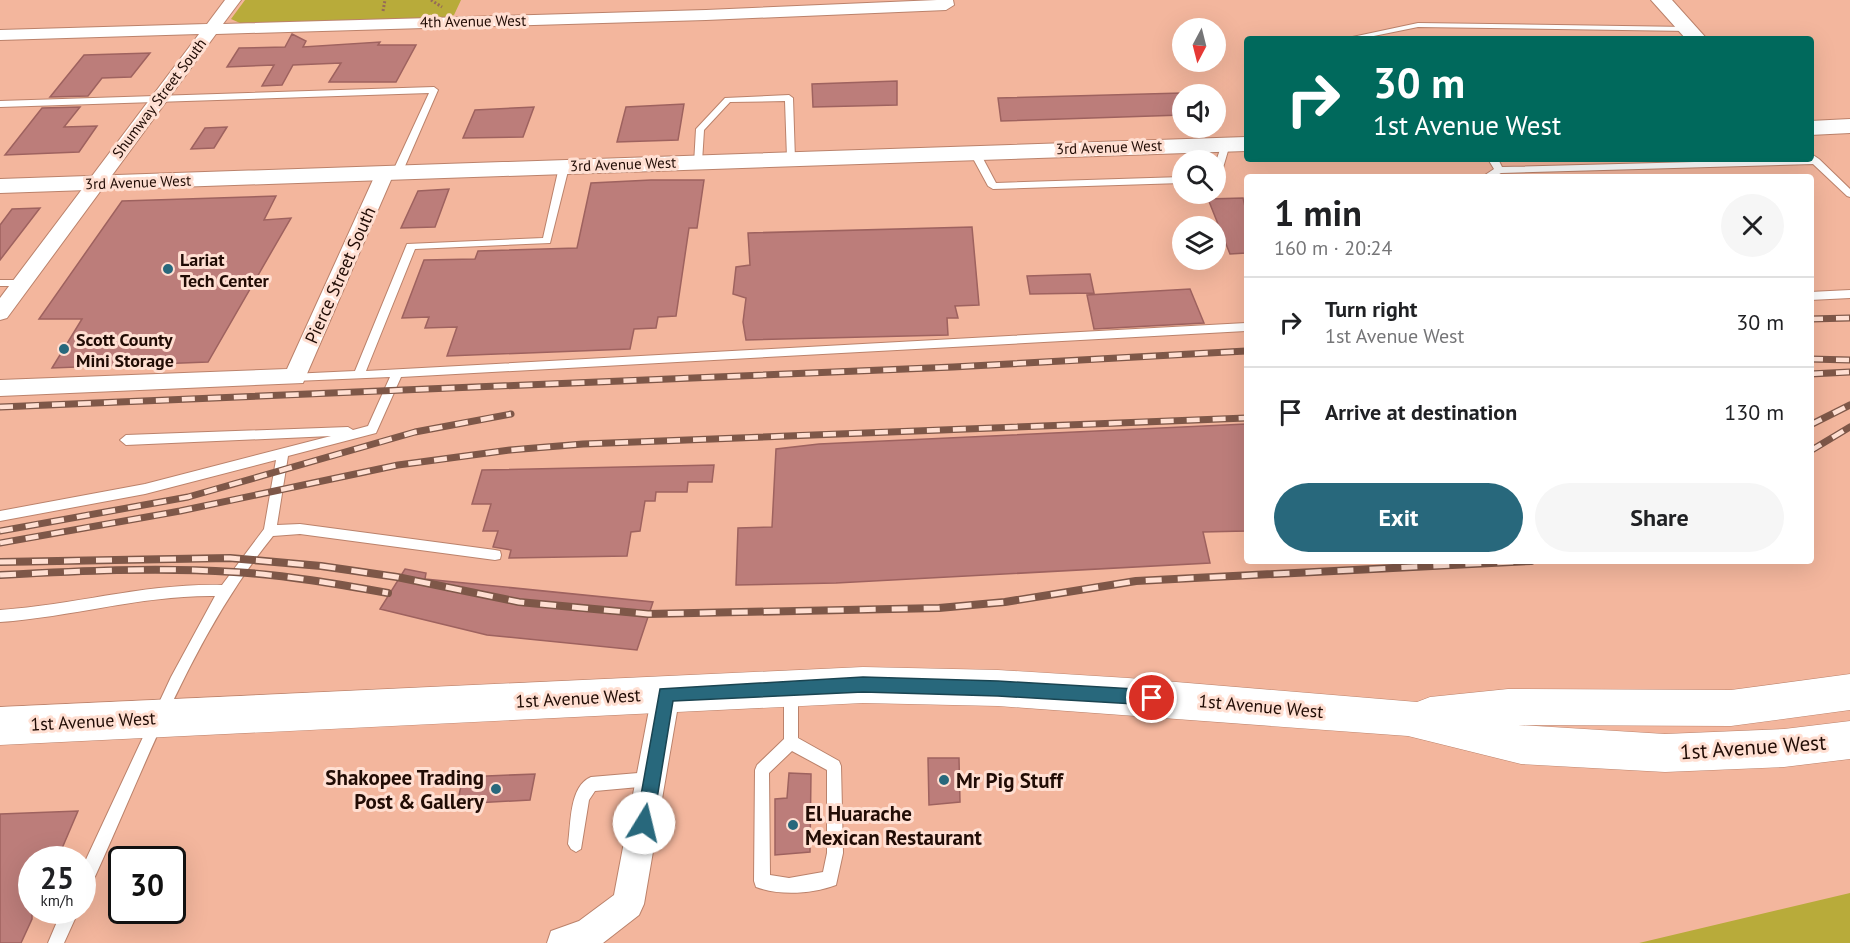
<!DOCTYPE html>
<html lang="en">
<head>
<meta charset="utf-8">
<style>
  body { margin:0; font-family:"PT Sans",sans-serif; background:#f6f6f6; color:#202124; height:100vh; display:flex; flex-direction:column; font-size:22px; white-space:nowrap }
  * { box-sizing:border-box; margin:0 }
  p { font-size:20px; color:#757577 }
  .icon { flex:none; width:33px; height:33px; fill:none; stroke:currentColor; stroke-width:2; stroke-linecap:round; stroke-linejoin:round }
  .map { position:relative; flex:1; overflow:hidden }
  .side { position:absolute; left:1244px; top:174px; width:570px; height:390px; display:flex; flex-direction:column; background:#fff; border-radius:6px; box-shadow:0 6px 24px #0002 }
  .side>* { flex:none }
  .top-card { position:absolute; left:1244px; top:36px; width:570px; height:126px; border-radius:6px; box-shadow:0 6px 24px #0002; background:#00695c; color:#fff; overflow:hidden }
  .needle { width:39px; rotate:187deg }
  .controls { position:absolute; left:1172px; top:18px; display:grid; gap:12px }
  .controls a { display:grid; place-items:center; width:54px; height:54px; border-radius:50%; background:#fff; box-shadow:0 6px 24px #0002; font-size:30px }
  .speed { position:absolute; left:18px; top:846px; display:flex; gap:12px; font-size:30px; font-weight:700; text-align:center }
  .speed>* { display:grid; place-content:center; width:78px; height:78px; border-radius:50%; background:#fff; box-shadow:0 6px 24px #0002; line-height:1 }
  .speed small { font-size:15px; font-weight:400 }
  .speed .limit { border:3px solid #111; border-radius:9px; background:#fff; color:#111 }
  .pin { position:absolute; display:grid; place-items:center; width:51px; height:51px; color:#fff; margin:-26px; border:3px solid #fff; border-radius:50%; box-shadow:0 2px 6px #0007 }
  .me { position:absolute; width:66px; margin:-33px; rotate:9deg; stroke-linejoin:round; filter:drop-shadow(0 0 4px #0008) }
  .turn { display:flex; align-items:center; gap:21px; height:126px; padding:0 30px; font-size:27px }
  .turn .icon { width:78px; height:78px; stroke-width:2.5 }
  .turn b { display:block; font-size:42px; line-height:51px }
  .round { display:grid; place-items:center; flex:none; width:63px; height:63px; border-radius:32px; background:#f6f6f6 }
  .overview { display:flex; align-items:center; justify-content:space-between; height:102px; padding:0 30px }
  h1 { font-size:36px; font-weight:700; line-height:45px }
  .action { display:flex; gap:12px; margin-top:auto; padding:12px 30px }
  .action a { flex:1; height:69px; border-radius:36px; background:#28687c; color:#fff; font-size:24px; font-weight:700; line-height:69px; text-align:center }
  .action a+a { background:#f6f6f6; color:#202124 }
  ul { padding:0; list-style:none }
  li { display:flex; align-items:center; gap:18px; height:90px; padding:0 30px; border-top:2px solid #e0e0e0 }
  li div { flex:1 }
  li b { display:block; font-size:22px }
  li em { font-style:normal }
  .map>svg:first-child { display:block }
  .green { fill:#b8ab3a }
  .building { fill:#bc7d7a; stroke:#9e625f; stroke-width:1.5 }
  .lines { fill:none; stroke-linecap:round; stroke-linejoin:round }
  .service-casing { stroke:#bb826b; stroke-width:2 }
  .minor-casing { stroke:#bb826b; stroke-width:2 }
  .tertiary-casing { stroke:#bb826b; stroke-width:2 }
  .primary-casing { stroke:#bb826b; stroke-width:1 }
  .path { stroke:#956a59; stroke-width:3; stroke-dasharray:2 2; stroke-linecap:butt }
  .service { fill:#fff; fill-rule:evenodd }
  .minor { fill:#fff; fill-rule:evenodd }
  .tertiary { fill:#fff; fill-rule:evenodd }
  .primary { fill:#fff; fill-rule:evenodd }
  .rail-far1-casing { stroke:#7e5748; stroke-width:7 }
  .rail-casing { stroke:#7e5748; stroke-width:8 }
  .rail-far1 { stroke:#ffdfd2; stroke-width:4.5; stroke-dasharray:13; stroke-linecap:butt }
  .rail { stroke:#ffdfd2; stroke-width:5; stroke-dasharray:16; stroke-linecap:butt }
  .route { fill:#28687c; stroke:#1a4451; stroke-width:1.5 }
  .poi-dot { fill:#28687c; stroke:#ffdfd2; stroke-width:2 }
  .labels { text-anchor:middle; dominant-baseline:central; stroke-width:6; stroke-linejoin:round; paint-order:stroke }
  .far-street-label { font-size:15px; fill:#210c05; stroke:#ffdfd2 }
  .poi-label { font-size:18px; font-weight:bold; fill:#210c05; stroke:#ffdfd2; text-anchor:start }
  .street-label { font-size:18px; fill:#210c05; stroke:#ffdfd2 }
  .near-street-label { font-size:21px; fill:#210c05; stroke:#ffdfd2 }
  .near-poi-label { font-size:21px; font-weight:bold; fill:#210c05; stroke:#ffdfd2; text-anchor:start }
</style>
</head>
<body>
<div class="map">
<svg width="1850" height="943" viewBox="0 0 1850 943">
  <rect width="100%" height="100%" fill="#f3b69d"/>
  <path class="green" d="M245,0H461L454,15L444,18L240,23L231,19Z
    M1850,893V943H1639Z"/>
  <path class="building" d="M292,34L306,41L303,47L380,42L378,45H416L396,82H329L341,63L293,65L282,85L262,86L274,65L227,67L239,48L285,47Z
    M150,53L131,77L102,78L88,96L50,97L84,55Z
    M897,81V105L813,107L812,84Z
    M1182,93V115L1001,121L998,98Z
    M684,104L678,140L617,142L626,107Z
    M80,107L64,127L97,126L79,152L5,155L42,108Z
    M534,107L523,137L463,138L475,110Z
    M227,127L214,148L191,149L205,128Z
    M651,180H704L697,228H689L676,316L658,317L656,328L634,329L630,349L447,356L457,327L425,328L429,317L402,318L424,260L475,259L478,251L577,248L591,183Z
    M449,189L435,227L401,228L418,191Z
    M276,196L264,220L291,218L208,362L52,368L82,319H39L122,201Z
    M1243,198L1246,211V253L1230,254L1208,199Z
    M40,208L0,260V225L12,209Z
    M972,227L979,305L955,306L958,318H947L948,335L746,340L743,322L746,298L733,294L736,267L750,265L748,233Z
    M1090,274L1094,293L1030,294L1027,276Z
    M1190,289L1204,323L1094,329L1087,295Z
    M1246,424V531L1203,532L1210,563L836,583L736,585L738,528L772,527L776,449L819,444Z
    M714,465L712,482H688L687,492H656L655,501H645L640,531L631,532L627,556L509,558L511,550L493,547L498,531H483L491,504H472L482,470Z
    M405,569L426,573L425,579L653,602L637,650L487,635L380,609Z
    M928,758H959L960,802L929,805Z
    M789,773L811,774L810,852L775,855V799L787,798Z
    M535,774L530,800L457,804L463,777Z
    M78,811L57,860H32V919L21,943H0V814Z"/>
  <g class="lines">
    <defs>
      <path id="service" d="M1418,23L1688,27L1692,29L1688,31L1418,27L1359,39H1343Z
        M434,87L438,90L402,173L397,176L392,173L429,93L0,107V101Z
        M789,95L793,98L795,160L792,161L787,158L785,101L730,102L704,130L702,162L700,164H694L696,129L725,98Z
        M1226,141L1230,144L1220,178L1215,181V164L1222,144Z
        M974,148L979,151L996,183L1182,177V183L993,189L988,186L969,151Z
        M1810,153L1819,159L1850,189V197L1847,196L1813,164L1501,173L1494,177H1482L1494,169L1488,159H1498L1502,167L1810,159Z
        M564,164L569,167L550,243L415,249L366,371L1246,323V331L401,377L376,433L288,456L277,525L300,524L495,550L500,551L501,555L500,559L495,560L300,534L273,536C189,640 144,771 88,892L82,894V868L171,677L215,596C143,595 72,617 0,622V610C75,605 147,583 222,585L264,529L276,460L145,494L0,521V511L145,484L331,436L126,445L120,440L126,435L348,427L353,430L368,426L390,377L295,381L291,380L289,377L291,374L355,371L407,244L543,238L559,167Z
        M0,280H22L27,283L22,286H0Z
        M1850,290V298L1810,300V292Z
        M791,687L796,688L798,693V738L839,761L841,766L843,853L836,885C812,894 780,896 756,887L754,881L755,770L757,765L784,739V693L786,688ZM792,751L827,770V853L823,872L789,878L770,875L769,773Z
        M650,772L655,774L657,779L655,784L650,786L595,791L589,800L581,849L576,852L571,849L568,844C571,824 569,786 591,777Z
        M62,910H79L64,943H48Z"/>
      <path id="minor" d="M225,0H241L223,24L706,10L937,0H953L954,5L946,10L706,20L216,34L7,318L0,320V298L199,34L0,40V30L207,24Z
        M385,167L394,173L303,383L0,396V380L287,369L376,173Z
        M666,681L676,685L680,694L644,904L639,915L603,943H547L551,931L579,921L614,895L652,694L656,685Z"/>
      <path id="tertiary" d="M1651,0H1672L1707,39H1686Z
        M1850,119V133L1810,135V121Z
        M1246,137V151L0,193V179Z"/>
      <path id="primary" d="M863,667L998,670L1128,678L1417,702L1430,697L1508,689L1731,690L1850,674V710L1731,726L1518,725L1665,734L1784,729L1850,721V759L1784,767L1665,772L1521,764L1408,736L998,706L863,703L0,745V707Z"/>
    </defs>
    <use href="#service" class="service-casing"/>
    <use href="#minor" class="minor-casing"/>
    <use href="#tertiary" class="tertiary-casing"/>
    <use href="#primary" class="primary-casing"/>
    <path class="path" d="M431,0L442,7
      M383,11L385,0"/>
    <use href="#service" class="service"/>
    <use href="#minor" class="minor"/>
    <use href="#tertiary" class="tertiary"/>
    <use href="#primary" class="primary"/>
    <defs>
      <path id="rail-far1" d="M1810,319L1850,318
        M1810,359L1850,360
        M1810,374L1850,372
        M0,407L953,367L1246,351
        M1810,425L1850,405
        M1810,451L1850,427
        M0,531L188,497L415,432L511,414
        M0,543L180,511L398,465L510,450L583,444L1246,418"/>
      <path id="rail" d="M0,562L230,558L321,566L397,577L519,602L648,614L939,608L1005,602L1136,581L1531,561
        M0,575C78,571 156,567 234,572C286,575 337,584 388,593"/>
    </defs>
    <use href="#rail-far1" class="rail-far1-casing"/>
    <use href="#rail" class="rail-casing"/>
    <use href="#rail-far1" class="rail-far1"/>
    <use href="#rail" class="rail"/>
  </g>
  <path class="route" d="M863,677L998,681L1152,690L1157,692L1160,698L1157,703L1152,705L998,696L863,692L673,701L653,823L650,829L644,831L638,829L636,823L660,689Z"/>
  <g class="poi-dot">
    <circle cx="168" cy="269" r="6"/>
    <circle cx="64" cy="349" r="6"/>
    <circle cx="944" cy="780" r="6"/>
    <circle cx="496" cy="789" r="6"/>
    <circle cx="793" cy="825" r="6"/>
  </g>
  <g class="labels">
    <g class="far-street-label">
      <text transform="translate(473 21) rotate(-1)">4th Avenue West</text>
      <text transform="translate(159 98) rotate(-53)">Shumway Street South</text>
      <text transform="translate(1109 147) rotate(-2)">3rd Avenue West</text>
      <text transform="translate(623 164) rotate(-2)">3rd Avenue West</text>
      <text transform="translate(138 182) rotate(-2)">3rd Avenue West</text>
    </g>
    <g class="poi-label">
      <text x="180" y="259">Lariat<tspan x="180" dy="21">Tech Center</tspan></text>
      <text x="76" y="339">Scott County<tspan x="76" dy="21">Mini Storage</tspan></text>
    </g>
    <g class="street-label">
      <text transform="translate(340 275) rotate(-66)">Pierce Street South</text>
      <text transform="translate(578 698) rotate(-3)">1st Avenue West</text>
      <text transform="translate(1261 706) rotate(5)">1st Avenue West</text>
      <text transform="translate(93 721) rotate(-3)">1st Avenue West</text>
    </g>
    <g class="near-street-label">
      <text transform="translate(1753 747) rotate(-4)">1st Avenue West</text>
    </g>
    <g class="near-poi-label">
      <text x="484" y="777" text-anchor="end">Shakopee Trading<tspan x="484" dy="24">Post &amp; Gallery</tspan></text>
      <text x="956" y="780">Mr Pig Stuff</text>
      <text x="805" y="813">El Huarache<tspan x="805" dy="24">Mexican Restaurant</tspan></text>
    </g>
  </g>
</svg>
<div class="controls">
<a><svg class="needle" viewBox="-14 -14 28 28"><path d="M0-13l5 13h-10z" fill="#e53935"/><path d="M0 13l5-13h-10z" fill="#757577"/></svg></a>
<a><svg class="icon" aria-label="sound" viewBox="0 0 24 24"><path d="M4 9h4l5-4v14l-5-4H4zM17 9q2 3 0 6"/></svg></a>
<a><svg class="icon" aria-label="search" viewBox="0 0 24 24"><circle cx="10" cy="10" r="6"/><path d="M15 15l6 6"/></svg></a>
<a><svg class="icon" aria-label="layers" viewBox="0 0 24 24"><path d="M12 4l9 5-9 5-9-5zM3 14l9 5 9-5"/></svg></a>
</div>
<div class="speed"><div>25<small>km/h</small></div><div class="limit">30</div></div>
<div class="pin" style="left:1152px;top:698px;background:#d93025"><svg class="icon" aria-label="arrive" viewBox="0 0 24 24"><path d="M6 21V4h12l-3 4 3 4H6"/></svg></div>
<svg class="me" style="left:644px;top:823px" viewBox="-20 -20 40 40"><circle r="19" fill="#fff"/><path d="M0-13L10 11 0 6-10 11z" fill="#28687c"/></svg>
<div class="top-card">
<div class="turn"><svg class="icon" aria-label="right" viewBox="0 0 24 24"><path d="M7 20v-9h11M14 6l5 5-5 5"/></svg><div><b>30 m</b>1st Avenue West</div></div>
</div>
<section class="side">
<div class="overview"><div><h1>1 min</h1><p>160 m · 20:24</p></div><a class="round"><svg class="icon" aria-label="close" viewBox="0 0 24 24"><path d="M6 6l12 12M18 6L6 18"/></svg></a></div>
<ul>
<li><svg class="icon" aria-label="right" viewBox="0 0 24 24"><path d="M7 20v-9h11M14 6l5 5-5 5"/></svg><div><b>Turn right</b><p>1st Avenue West</p></div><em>30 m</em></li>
<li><svg class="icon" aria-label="arrive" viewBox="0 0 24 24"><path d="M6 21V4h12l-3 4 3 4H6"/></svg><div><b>Arrive at destination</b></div><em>130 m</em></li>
</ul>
<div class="action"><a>Exit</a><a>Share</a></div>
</section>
</div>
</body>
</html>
